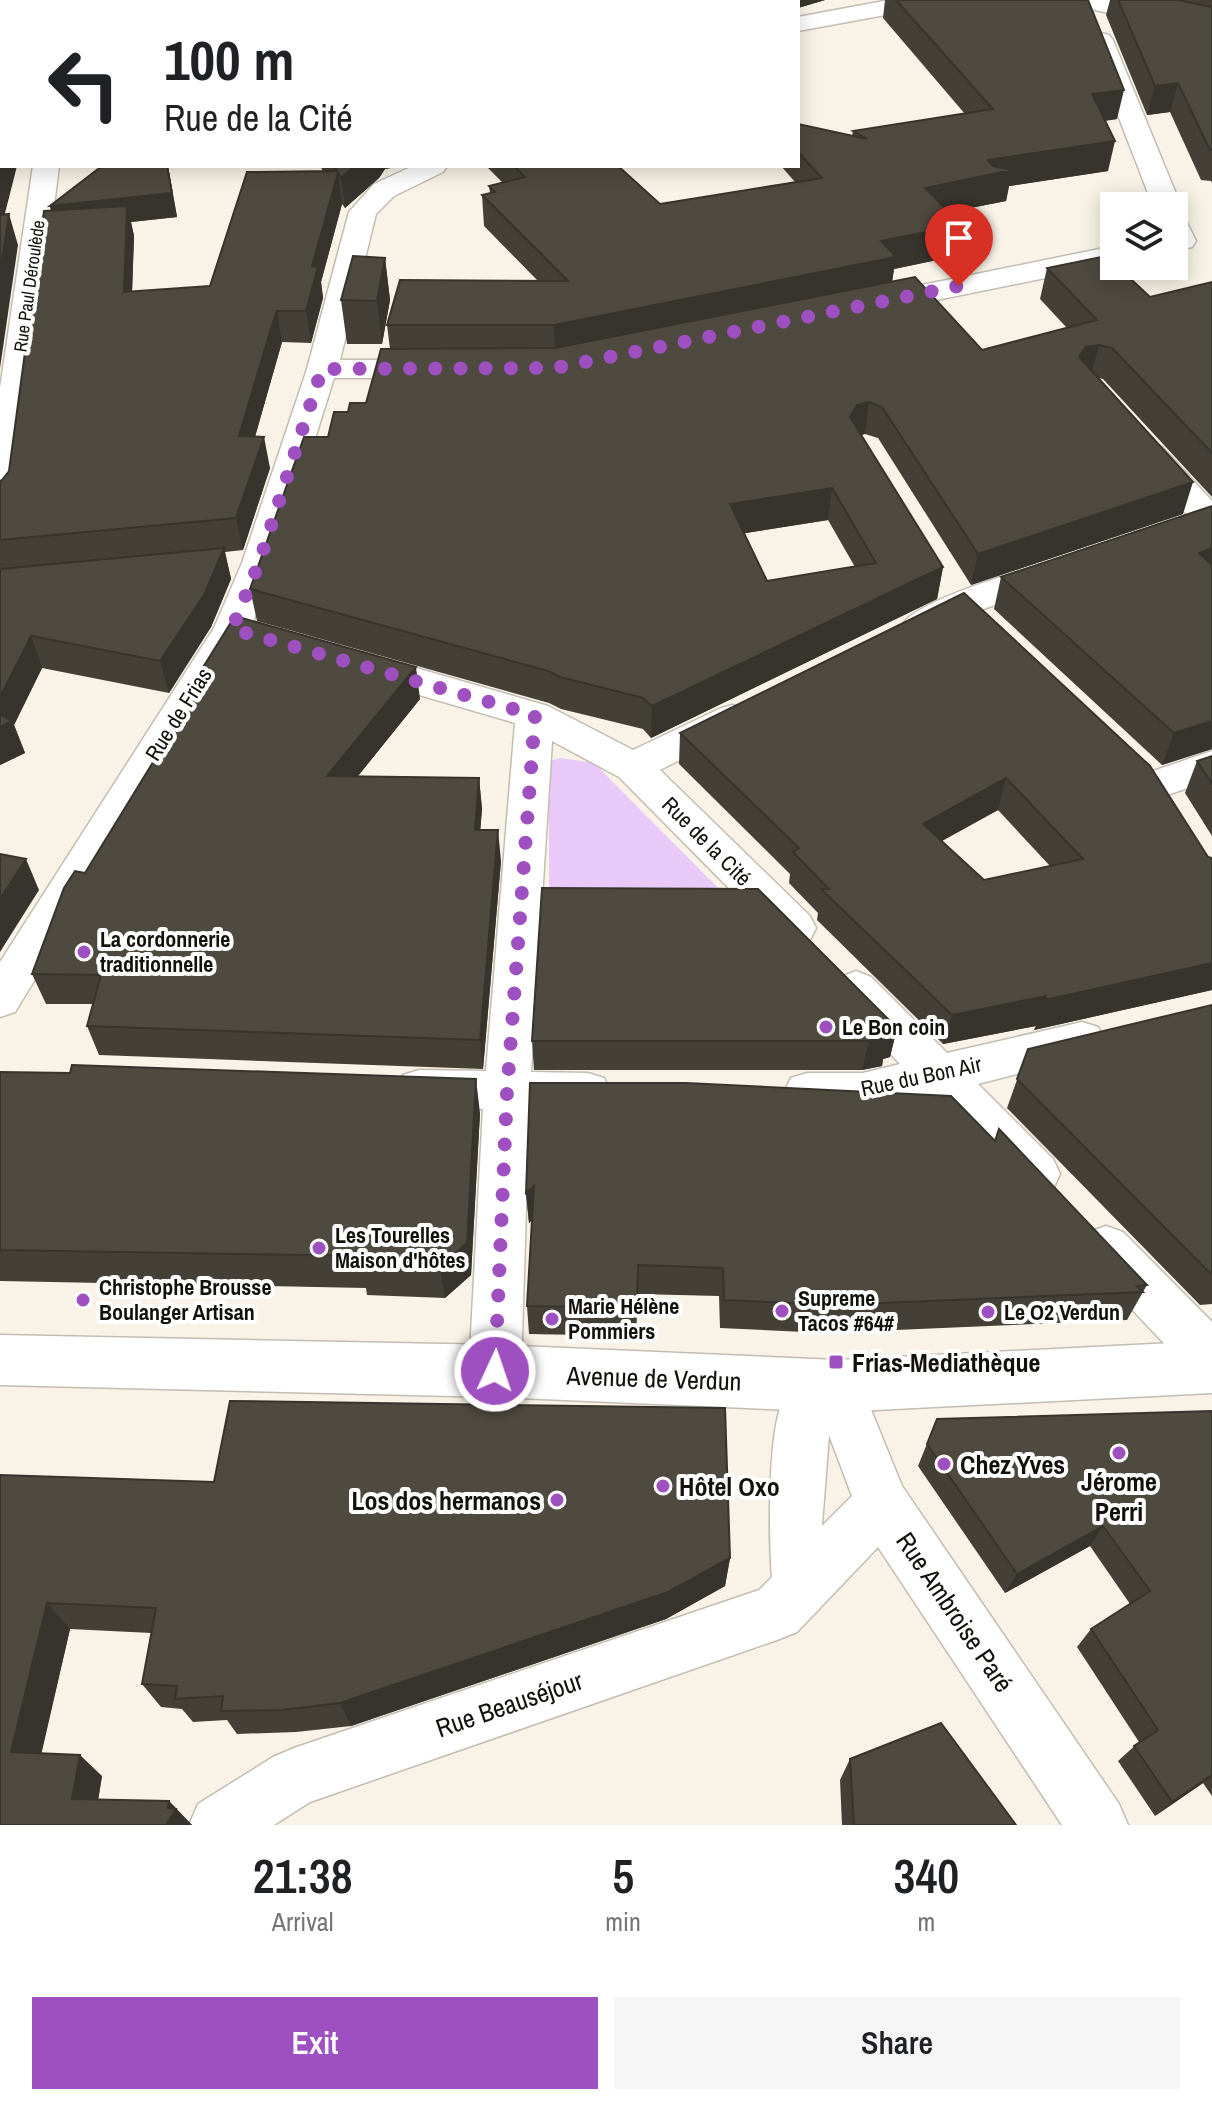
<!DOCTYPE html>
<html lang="en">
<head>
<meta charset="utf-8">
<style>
  body { margin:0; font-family:"Archivo Narrow",sans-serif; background:#f6f6f6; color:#202124; height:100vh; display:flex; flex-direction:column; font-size:30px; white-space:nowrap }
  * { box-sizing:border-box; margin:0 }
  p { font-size:26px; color:#757577 }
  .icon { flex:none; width:44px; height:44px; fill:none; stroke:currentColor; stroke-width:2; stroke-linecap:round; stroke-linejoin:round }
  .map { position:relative; height:1825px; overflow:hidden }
  .drawer { display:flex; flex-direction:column; background:#fff; flex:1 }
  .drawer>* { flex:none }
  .hud { position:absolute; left:0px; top:0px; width:800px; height:168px; box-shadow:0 4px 20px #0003; background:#fff; color:#202124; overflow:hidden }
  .buttons { position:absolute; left:1100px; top:192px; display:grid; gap:16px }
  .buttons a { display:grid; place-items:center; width:88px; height:88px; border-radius:0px; background:#fff; box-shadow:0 4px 20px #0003; font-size:40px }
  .pin { position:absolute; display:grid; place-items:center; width:68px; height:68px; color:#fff; margin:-82px -34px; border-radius:50% 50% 50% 0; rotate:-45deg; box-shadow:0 0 8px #0007 }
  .pin .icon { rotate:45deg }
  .me { position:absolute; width:88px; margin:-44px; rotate:3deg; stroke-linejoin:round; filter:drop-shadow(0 0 6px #0008) }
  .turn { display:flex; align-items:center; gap:28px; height:168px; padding:0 32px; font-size:36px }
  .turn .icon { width:104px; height:104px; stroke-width:2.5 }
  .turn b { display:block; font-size:56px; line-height:68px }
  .eta { display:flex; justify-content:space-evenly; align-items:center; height:136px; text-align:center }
  .eta b { font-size:48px; font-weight:600; line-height:56px }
  .cta { display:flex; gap:16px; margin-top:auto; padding:16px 32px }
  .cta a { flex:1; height:92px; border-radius:0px; background:#9e50c1; color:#fff; font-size:32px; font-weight:600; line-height:92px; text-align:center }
  .cta a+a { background:#f6f6f6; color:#202124 }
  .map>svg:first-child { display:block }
  .green { fill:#e8c9f8 }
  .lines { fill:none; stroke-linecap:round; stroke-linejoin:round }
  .street-casing { stroke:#c3bdb1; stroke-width:3 }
  .secondary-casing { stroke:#c3bdb1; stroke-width:3 }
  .street { fill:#fff; fill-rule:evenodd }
  .secondary { fill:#fff; fill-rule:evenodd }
  .wall { fill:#444037; fill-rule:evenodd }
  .shaded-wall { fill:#37342d }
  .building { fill:#4f4a40; stroke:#37342d; stroke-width:2; fill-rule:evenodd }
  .route { stroke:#9e50c1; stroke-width:14; stroke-dasharray:0 25.2 }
  .poi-dot { fill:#9e50c1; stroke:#fff; stroke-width:3 }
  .labels { text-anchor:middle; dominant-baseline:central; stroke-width:8; stroke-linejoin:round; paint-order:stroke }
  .far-street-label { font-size:18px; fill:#13110c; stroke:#fff }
  .street-label { font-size:22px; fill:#13110c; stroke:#fff }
  .poi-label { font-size:22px; font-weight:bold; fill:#13110c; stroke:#fff; text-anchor:start }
  .near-poi-label { font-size:26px; font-weight:bold; fill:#13110c; stroke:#fff; text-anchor:start }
  .near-street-label { font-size:26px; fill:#13110c; stroke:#fff }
</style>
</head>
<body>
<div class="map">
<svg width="1212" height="1825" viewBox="0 0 1212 1825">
  <rect width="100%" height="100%" fill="#f8f3e6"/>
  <path class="green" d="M560,758L594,763L724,894L549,893V761Z"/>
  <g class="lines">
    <defs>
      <path id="street" d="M1101,33L1109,35L1113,40L1181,206L1177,212H1174V206H1153L1089,40L1093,35Z
        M33,166H59L17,502L12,509L0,512V388Z
        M413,166H447L443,172L394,196L376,214L340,360H433L444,362L448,369L444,376L433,378H334L276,563L250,629L15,1012L0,1017V962L214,628L242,563L307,369L349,212L374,184Z
        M1174,215L1184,217L1196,241L1192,247L1174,251Z
        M1114,246V264L873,313L863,310L858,304L863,298L873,295Z
        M1150,444L1162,447L1212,501V529L1198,527L1138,461L1134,454L1138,447Z
        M1052,562L1064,565L1070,573L1064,581L975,612L933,634L920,637L907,634L902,625C917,600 1021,570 1052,562Z
        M364,653L548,706L633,750L719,709L732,705L745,709L751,718L745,727L660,770L810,916L816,928L810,940L795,945L780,940L619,777L552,741L531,1072L588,1073L604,1078L611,1092L604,1106L588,1111L529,1110L521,1371L513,1388L495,1395L477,1388L469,1371L483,1109L419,1108L403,1103L396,1089L403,1075L419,1070L486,1071L515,723L351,675L346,666L351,657Z
        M1212,751V780L1155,799L1141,795L1135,785L1141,775Z
        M856,971L871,977L947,1053L1082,1022L1098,1027L1104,1040L1098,1053L978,1084L1053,1159L1060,1174L1053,1189L1036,1195L1019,1189L930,1095C885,1106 836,1122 791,1106L784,1092L791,1078L807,1073H863L900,1064L841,1001L834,989L841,977Z
        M1106,1226L1123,1232L1212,1322V1382L1194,1375L1089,1264L1082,1248L1089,1232Z
        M836,1361L854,1368L902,1486L1119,1804L1128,1825H1062L878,1547L797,1632L777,1640L310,1802L274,1825H189L198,1804L273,1757L294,1748L759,1590L772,1577C769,1542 767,1424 785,1397C796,1381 818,1368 836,1361ZM829,1435L852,1496L822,1526V1525Z"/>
      <path id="secondary" d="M889,0H986L983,5L974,7L896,13L798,31V17Z
        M1037,0H1116L1212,20V34L1085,8L1040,5Z
        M0,1335L495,1345L836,1360L1212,1341V1393L836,1412L495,1397L0,1385Z"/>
    </defs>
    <use href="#street" class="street-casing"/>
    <use href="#secondary" class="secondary-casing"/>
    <use href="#street" class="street"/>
    <use href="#secondary" class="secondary"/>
  </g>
  <path class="wall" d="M258,0H825L798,8V2H257Z
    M885,0H1088L1117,119L1105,121L1108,171L1009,186L1006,201L949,212L956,256L894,269L892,282L982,350L1067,328L1040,299L1047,268L1150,297L1212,282V497L1103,379L1098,378L1183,514L971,585L878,438L865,434L861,435L943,567L937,599L651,738L643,729L561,709L549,703L257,621L250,589L328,437L348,412L366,403L390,349L387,325L538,281L484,226L482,195L490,193L489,186L503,183L486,166H618L660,204L795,182L781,166H798V124L852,136L853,131L965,114L883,18ZM828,520L855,567L767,581L744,533Z
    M1110,0H1212V183L1211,181L1201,180L1170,112L1147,115L1106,15Z
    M102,166H168L177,217L131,222L134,236L132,292L210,286L323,171L320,166H401L385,169L379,178L345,208L342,204L321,282L323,298L311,343L282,342L278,356L255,437L270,468L243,550L225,552L231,579L211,627L169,693L42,668L14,725L25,753L0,765V481L2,480L9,471L51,211L50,206Z
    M385,258L390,300L382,344H347L341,300Z
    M1001,577L1212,749L1162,765L994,609Z
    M964,593L1208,857L1212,858V990L1034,1030L1036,1026L943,1044L817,920L818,913L789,883L790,874L679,764L680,733ZM998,810L1050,866L984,880L942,841Z
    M202,669L420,699L358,776L479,778L482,809L480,830L501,861L483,1069L99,1055L87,1026L93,1004H46L32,974L85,873L204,679Z
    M1212,756V836L1185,793L1197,761Z
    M1212,1005V1304L1200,1305L1007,1108L1028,1049Z
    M897,1028L890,1057L883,1059L882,1066L862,1070H534L532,1041Z
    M0,1072L480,1113L471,1275L445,1298L367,1295L366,1288L0,1281Z
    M995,1141L1147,1285L1127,1320L826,1333L720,1328L719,1296L638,1294L636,1336L529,1334L527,1306L532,1220L529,1223L526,1193Z
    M1212,1411V1796L1203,1783L1155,1816L1118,1761L1139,1742L1077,1647L1091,1629L1130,1604L1090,1546L1005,1593L918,1466L937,1419Z
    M0,1475L730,1558L725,1586L666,1619L351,1726L296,1732L237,1734L227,1720L193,1722L182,1709L161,1707L142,1684L151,1633L70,1629L41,1753L102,1776L98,1800L169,1801L192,1825H0Z
    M850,1759L1016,1825H842L840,1780Z"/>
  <path class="shaded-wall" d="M56,0H76L75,2H55Z
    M604,0H627V2H599Z
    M735,0H825L798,8V2H729Z
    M1178,83L1170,112L1147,115L1155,86Z
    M1124,90L1117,119L1085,123L1092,94Z
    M1115,141L1108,171L1009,186L1006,201L920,218L925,188L988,160Z
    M2,161V166H17L0,233V168Z
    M168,166L177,217L131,222L134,236L131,323L56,230L50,206Z
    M355,166H401L385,169L379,178L345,208L341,178Z
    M338,173L342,204L321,282L323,298L311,343L306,311L312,266Z
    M9,214L18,245L0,368V273Z
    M962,225L956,256L894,269L891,288L555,356L554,325L881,241Z
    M385,258L390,300L382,344L377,301Z
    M277,311L282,342L246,468L239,436Z
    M1099,345L1091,376L1079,357L1086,347Z
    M869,402L865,434L852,437L850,417L857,405Z
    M264,437L270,468L243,550L236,518Z
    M1193,482L1183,514L971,585L978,554Z
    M832,488L828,520L727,536L730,504Z
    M224,548L231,579L211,627L169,693L160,661Z
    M1212,548V576L1199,553Z
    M943,567L937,599L651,738L652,706Z
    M31,636L42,668L14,725L25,753L0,765V697Z
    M416,667L420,699L333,807L327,776Z
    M1212,721V749L1162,765L1174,733Z
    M479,778L482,809L478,860L475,830Z
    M1006,778L998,810L916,855L923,824Z
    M498,830L501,861L483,1069L480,1040Z
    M26,859L39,890L0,952V899Z
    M1212,963V990L1034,1030L1036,1026L943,1044L952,1015Z
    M897,1028L890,1057L883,1059L882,1066L862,1070L869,1041L884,1031Z
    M476,1079L480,1113L471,1275L445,1298L440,1267Z
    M534,1186L536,1216L529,1223L526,1193Z
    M1103,1526L1090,1546L1005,1593L1017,1574Z
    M730,1558L725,1586L666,1619L351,1726L340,1703Z
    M47,1603L70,1629L37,1773L11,1752Z
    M80,1755L102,1776L95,1819L72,1799Z
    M1212,1775L1203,1783L1155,1816L1172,1802Z
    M169,1801L188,1821L192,1825H166Z"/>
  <path class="building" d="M0,0H56L55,2H2V161L0,168Z
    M258,0H466L465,2H257Z
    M492,0H604L599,2H497Z
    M643,0H735L729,2H646Z
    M896,0H1088L1124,90L1092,94L1115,141L988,160L993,166L1012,170L925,188L962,225L881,241L896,257L554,325H387L400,280L568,281L482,195L495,192L489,186L525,177L514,166H618L660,204L822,178L798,152V124L867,139L853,131L993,109Z
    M1118,0H1178L1212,7V150H1210L1178,83L1155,86Z
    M102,166H167L172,193L50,206Z
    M334,166H355L341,178L338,173L312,266L318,267L306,311H277L272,325L239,436L264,437L236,518L0,540V481L2,480L9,471L44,211L127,206L124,292L210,286L247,172L337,171Z
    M9,214L0,273V215Z
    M353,256L385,258L377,301L341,300Z
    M1106,256L1114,263V266H1117L1150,297L1212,282V453L1112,348L1099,345L1086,347L1079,357L1193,482L978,554L882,407L869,402L857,405L850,417L943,567L652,706L643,698L560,677L548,671L250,589L304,437H328L334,412H348L350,403H366L381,349L555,348L915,277L982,350L1097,320L1047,268ZM832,488L876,563L767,581L730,504Z
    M1212,506V548L1199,553L1212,565V721L1174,733L1001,577Z
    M224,548L204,595L160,661L31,636L0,697V569Z
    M964,593L1150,766L1208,857L1212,858V963L1045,1000L1046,996L952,1015L821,889H829L793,852L799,848L680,733ZM1006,778L1083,859L984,880L923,824Z
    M235,616L416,667L327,776L479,778L475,830H498L480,1040L87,1026L101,975L32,974L64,888L75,871L85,873L209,671L202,669Z
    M0,714L12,721L0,727Z
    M1212,756V784L1197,761Z
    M0,854L26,859L0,899Z
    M542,888L758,889L897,1028L884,1031L889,1036L869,1041H532Z
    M1212,1005V1275L1017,1079L1028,1049Z
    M72,1065L476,1079L467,1243L440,1267L360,1264L361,1256L0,1250V1072L70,1073Z
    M530,1083H686L951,1096L995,1141L999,1129L1147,1285L1137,1286L1143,1292L833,1305L724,1300L723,1268L638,1265L637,1308L527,1306L534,1186L526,1193Z
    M230,1401L725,1408L730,1558L668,1592L340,1703L282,1710L221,1711L223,1696L175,1699L177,1686L142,1684L156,1608L47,1603L11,1752L80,1755L72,1799L169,1801L168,1808L176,1809L166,1825H0V1475L214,1482Z
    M1212,1411V1775L1172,1802L1134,1746L1158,1730L1091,1629L1150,1591L1103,1526L1017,1574L927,1444L937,1419Z
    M941,1723L1016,1825H854L850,1759Z"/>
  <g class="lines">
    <path class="route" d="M495,1371L507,1092L535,715L232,629L259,563L322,369L555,368L959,286"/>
  </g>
  <g class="poi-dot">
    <circle cx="84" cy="952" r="8"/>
    <circle cx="826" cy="1027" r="8"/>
    <circle cx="319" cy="1248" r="8"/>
    <circle cx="83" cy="1300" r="8"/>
    <circle cx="782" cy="1311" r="8"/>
    <circle cx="988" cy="1312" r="8"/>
    <circle cx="552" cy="1319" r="8"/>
    <rect x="828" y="1354" width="16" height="16" rx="4"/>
    <circle cx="1119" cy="1453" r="8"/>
    <circle cx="944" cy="1464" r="8"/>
    <circle cx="663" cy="1486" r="8"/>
    <circle cx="557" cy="1500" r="8"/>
  </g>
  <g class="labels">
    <g class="far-street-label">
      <text transform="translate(29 286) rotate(-82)">Rue Paul Déroulède</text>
    </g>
    <g class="street-label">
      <text transform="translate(178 714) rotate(-58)">Rue de Frias</text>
      <text transform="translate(707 841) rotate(45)">Rue de la Cité</text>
      <text transform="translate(921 1076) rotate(-12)">Rue du Bon Air</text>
    </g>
    <g class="poi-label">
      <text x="100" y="939">La cordonnerie<tspan x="100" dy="25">traditionnelle</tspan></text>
      <text x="842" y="1027">Le Bon coin</text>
      <text x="335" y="1235">Les Tourelles<tspan x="335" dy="25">Maison d'hôtes</tspan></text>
      <text x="99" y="1287">Christophe Brousse<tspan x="99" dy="25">Boulanger Artisan</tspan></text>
      <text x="798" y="1298">Supreme<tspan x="798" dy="25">Tacos #64#</tspan></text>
      <text x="568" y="1306">Marie Hélène<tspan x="568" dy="25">Pommiers</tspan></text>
      <text x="1004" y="1312">Le O2 Verdun</text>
    </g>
    <g class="near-poi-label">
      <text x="852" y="1362">Frias-Mediathèque</text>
      <text x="960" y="1464">Chez Yves</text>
      <text x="1119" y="1481" text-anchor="middle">Jérome<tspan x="1119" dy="30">Perri</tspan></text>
      <text x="679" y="1486">Hôtel Oxo</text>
      <text x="541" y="1500" text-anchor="end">Los dos hermanos</text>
    </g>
    <g class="near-street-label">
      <text transform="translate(654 1378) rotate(2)">Avenue de Verdun</text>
      <text transform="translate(955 1612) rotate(56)">Rue Ambroise Paré</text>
      <text transform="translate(509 1704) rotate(-19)">Rue Beauséjour</text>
    </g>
  </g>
</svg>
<div class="buttons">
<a><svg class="icon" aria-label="layers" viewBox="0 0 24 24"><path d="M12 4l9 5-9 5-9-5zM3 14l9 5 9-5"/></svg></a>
</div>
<div class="pin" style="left:959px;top:286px;background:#d93025"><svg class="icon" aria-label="arrive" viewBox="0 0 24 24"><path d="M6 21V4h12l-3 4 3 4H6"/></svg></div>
<svg class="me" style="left:495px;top:1371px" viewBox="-20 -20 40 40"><circle r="17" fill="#9e50c1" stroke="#fff" stroke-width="3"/><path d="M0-11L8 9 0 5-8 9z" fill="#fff"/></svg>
<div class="hud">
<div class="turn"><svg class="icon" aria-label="left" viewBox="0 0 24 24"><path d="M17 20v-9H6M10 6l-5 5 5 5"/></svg><div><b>100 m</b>Rue de la Cité</div></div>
</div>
</div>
<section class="drawer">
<div class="eta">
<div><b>21:38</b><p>Arrival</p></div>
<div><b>5</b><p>min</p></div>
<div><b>340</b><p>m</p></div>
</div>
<div class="cta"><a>Exit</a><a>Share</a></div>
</section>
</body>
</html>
